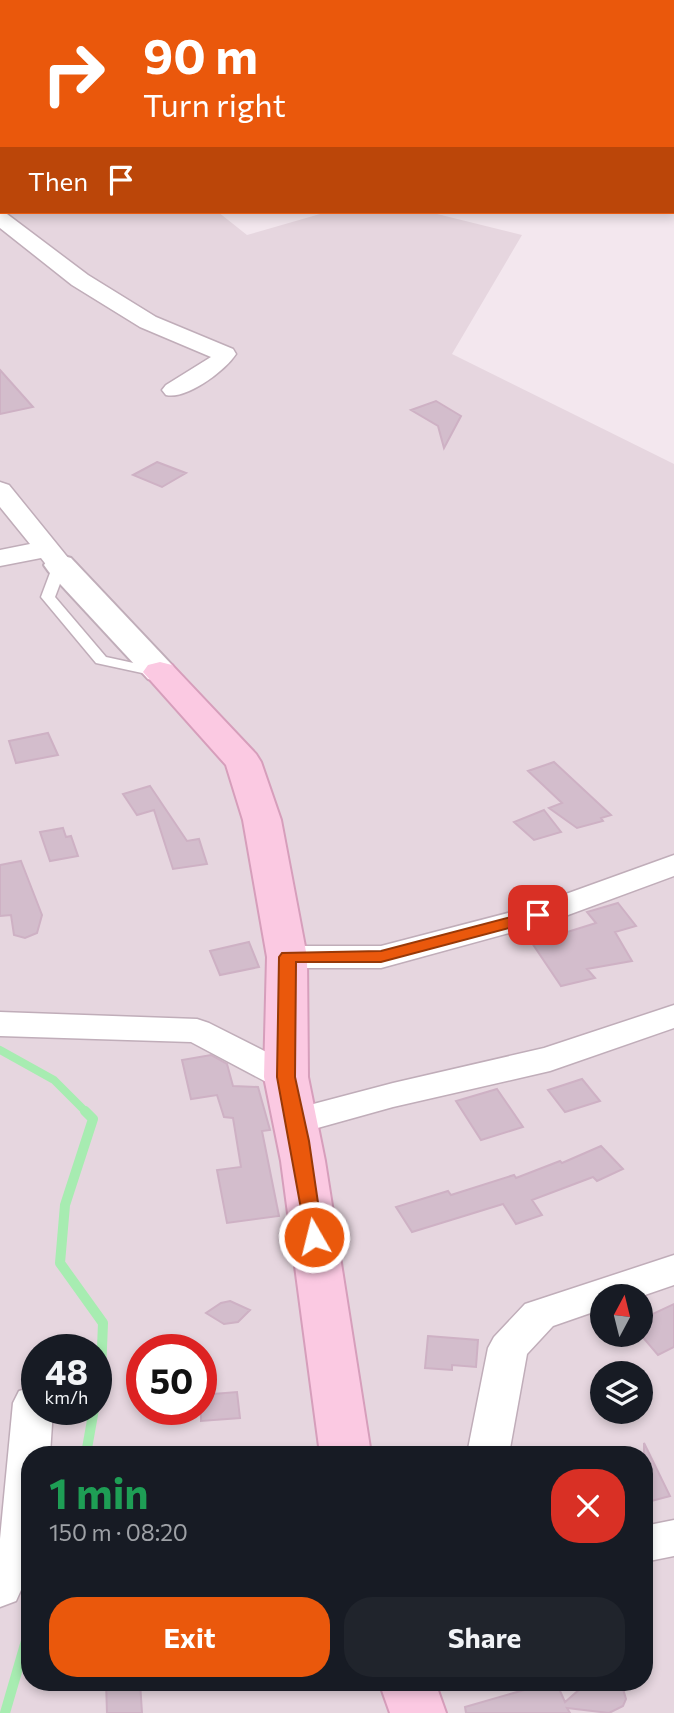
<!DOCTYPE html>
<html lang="en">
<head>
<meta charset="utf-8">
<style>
  body { margin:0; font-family:Commissioner,sans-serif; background:#20242c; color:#f1f3f6; height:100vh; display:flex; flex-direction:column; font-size:26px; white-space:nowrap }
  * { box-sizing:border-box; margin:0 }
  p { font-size:23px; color:#9ea1a6 }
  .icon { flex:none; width:38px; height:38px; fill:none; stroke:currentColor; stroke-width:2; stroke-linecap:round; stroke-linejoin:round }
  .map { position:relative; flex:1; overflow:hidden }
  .panel { position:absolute; left:21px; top:1446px; width:632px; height:245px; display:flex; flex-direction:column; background:#171b24; border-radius:28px; box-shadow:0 4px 10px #0003 }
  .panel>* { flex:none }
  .hud { position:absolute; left:0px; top:0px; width:676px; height:214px; box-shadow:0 4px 10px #0003; background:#ea580c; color:#fff; overflow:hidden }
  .needle { width:46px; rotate:7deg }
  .controls { position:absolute; left:590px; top:1284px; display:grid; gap:14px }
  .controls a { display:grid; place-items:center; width:63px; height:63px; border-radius:50%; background:#171b24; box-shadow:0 4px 10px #0003; font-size:35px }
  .speed { position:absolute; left:21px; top:1334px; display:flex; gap:14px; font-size:35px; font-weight:700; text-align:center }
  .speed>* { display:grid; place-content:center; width:91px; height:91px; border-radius:50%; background:#171b24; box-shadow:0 4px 10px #0003; line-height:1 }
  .speed small { font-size:18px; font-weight:400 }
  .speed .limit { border:10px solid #d22; background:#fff; color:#111 }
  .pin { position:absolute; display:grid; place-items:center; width:60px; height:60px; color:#fff; margin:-30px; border-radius:14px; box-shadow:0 4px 10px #0006 }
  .me { position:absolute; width:77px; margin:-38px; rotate:352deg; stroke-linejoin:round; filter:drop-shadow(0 0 5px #0008) }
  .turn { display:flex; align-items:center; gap:24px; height:147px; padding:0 28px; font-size:32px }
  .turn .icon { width:91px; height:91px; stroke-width:2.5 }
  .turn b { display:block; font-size:49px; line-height:60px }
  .then { display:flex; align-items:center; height:66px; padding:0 28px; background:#0003; gap:14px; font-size:26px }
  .round { display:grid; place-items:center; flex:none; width:74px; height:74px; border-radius:28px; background:#20242c }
  .head { display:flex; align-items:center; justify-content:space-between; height:119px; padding:0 28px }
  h1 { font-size:42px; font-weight:700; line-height:52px; color:#1e9e55 }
  .primary-button { display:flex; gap:14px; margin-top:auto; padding:14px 28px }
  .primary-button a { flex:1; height:80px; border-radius:28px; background:#ea580c; color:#fff; font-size:28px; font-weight:700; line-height:80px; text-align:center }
  .primary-button a+a { background:#20242c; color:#f1f3f6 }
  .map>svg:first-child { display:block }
  .residential { fill:#e6d6df; fill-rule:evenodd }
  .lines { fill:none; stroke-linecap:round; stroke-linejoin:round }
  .stream-far1 { stroke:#a7ecb1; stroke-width:8 }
  .stream { stroke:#a7ecb1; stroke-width:10 }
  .building { fill:#d3bdcc; stroke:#ceb1c4; stroke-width:2 }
  .service-casing { stroke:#c0adb9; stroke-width:3 }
  .minor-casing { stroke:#c0adb9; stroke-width:3 }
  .tertiary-casing { stroke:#c0adb9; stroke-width:4 }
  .secondary-casing { stroke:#d69ebb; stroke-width:4 }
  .service { fill:#fff; fill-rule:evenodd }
  .minor { fill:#fff; fill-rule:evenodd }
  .tertiary { fill:#fff; fill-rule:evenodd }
  .secondary { fill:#fbc9e2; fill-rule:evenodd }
  .route { fill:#ea580c; stroke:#983908; stroke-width:2 }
</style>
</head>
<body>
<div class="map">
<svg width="674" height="1713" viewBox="0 0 674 1713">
  <rect width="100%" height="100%" fill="#f3e7ee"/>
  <path class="residential" d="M0,36L2,212H218L247,235L327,212H429L522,235L452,354L674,464V1713H0ZM602,1297H640V1335H602ZM37,1349H96V1409H37ZM142,1349H201V1409H142ZM602,1374H640V1412H602ZM30,1454H644V1682H30Z"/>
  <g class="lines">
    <path class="stream-far1" d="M0,1050L54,1080L87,1113"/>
    <path class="stream" d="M85,1111L93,1119L65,1205L60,1263L103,1323L101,1373L96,1399
      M86,1454L94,1409
      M5,1713L30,1627"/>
  </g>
  <path class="building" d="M0,370L33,407L0,414Z
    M436,401L461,416L444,448L438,426L411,410Z
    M157,462L186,473L162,487L133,475Z
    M48,733L58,755L16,763L9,741Z
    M554,762L611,815L601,818L603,821L577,828L549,808L562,803L528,771Z
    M150,786L187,841L199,839L207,864L173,869L154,810L137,815L123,794Z
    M544,810L561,832L534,840L514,822Z
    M63,828L66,837L71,836L78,856L50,861L40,832Z
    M21,861L42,915L37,933L25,938L14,935L11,915L0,916V865Z
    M618,903L636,926L615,932L632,961L587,969L595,978L561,986L532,943L596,923L587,912Z
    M249,942L259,967L220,975L210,951Z
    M211,1055L227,1064L233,1086L258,1087L270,1130L262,1131L279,1216L227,1223L217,1170L241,1167L233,1118L224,1117L217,1095L191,1099L182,1060Z
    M582,1079L600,1101L565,1112L548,1090Z
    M497,1089L523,1127L481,1140L456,1101Z
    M601,1146L623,1169L597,1181L593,1177L532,1200L542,1215L516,1224L503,1204L412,1232L396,1207L448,1191L451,1195L514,1175L516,1178L560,1161L562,1163Z
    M230,1301L250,1310L238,1322L224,1324L206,1313L221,1303Z
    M674,1304V1347L658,1355L640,1334V1320Z
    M428,1336L478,1340L476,1367L452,1365V1370L425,1368Z
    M237,1392L240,1418L201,1421V1395Z
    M644,1443L670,1496L644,1503Z
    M106,1682H140L142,1713H107Z
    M552,1682H556L565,1702L588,1682H621L626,1699L623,1706L609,1713L567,1708L570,1713H466L465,1707Z"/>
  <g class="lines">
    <defs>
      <path id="service" d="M60,561L67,565L55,597L106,657L161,669L163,672L161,675L156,676L96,663L41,597L53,565Z"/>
      <path id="minor" d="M0,85L2,86V97H0Z
        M0,212L7,214L88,275L156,317L233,349L236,354C225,371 186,400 166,395L162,390L166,385L211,357L140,327L72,285L0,228Z
        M0,482L9,485L69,559L73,565L69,571C54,574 50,570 41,558L0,566V550L30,544L0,507Z
        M674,855V876L549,922L381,968H287L275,965L270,957L275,949L287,946H381L527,908Z
        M674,1005V1028L550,1071L393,1107L296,1134L283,1130L278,1121L283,1112L393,1083L544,1048Z
        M0,1012L197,1019L209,1023L298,1068L304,1077L298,1086L286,1089L274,1086L191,1042L0,1036Z
        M674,1255V1285L639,1297H602V1309L553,1326L527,1354L509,1454H467L488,1348L494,1337L525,1304Z
        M33,1387L37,1388V1409H53L50,1454H30V1570L16,1601L0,1607V1539L13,1403L19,1391Z
        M674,1520V1556L644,1562V1526Z"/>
      <path id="tertiary" d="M60,555L71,558L172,665L177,672L172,679L160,682L148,679L49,572L44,565L49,558Z"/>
      <path id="secondary" d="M160,662L172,665L256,754L261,762L281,820L307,957L308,1077L325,1161L371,1454H320L281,1161L264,1077L267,957L243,820L226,765L143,672L148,665Z
        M379,1682H435L446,1713H390Z"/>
    </defs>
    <use href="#service" class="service-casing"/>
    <use href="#minor" class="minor-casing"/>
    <use href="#tertiary" class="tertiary-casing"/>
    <use href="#secondary" class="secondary-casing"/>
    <use href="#service" class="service"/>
    <use href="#minor" class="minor"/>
    <use href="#tertiary" class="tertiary"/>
    <use href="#secondary" class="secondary"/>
  </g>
  <path class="route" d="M538,910L543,911L546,915L543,919L381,962H296L295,1077L309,1141L323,1237L320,1242H307L277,1077L279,957L282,953L381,951Z"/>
</svg>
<div class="controls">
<a><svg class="needle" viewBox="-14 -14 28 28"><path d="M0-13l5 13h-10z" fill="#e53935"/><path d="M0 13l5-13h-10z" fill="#9ea1a6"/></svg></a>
<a><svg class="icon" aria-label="layers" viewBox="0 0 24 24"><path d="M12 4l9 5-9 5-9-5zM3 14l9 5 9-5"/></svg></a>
</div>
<div class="speed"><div>48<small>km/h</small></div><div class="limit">50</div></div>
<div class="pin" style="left:538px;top:915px;background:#d93025"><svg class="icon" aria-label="arrive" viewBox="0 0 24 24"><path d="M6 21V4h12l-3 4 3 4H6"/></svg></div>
<svg class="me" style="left:314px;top:1237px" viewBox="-20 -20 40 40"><circle r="17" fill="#ea580c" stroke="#fff" stroke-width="3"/><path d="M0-11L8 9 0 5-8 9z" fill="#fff"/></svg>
<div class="hud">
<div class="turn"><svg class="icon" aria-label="right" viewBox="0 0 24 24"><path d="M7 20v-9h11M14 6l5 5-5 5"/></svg><div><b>90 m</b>Turn right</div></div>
<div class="then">Then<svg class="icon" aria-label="arrive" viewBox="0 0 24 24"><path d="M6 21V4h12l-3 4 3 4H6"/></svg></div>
</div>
<section class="panel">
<div class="head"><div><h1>1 min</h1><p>150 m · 08:20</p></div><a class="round" style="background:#d93025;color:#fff"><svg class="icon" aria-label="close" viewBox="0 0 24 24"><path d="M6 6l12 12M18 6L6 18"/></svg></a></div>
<div class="primary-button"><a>Exit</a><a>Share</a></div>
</section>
</div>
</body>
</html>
